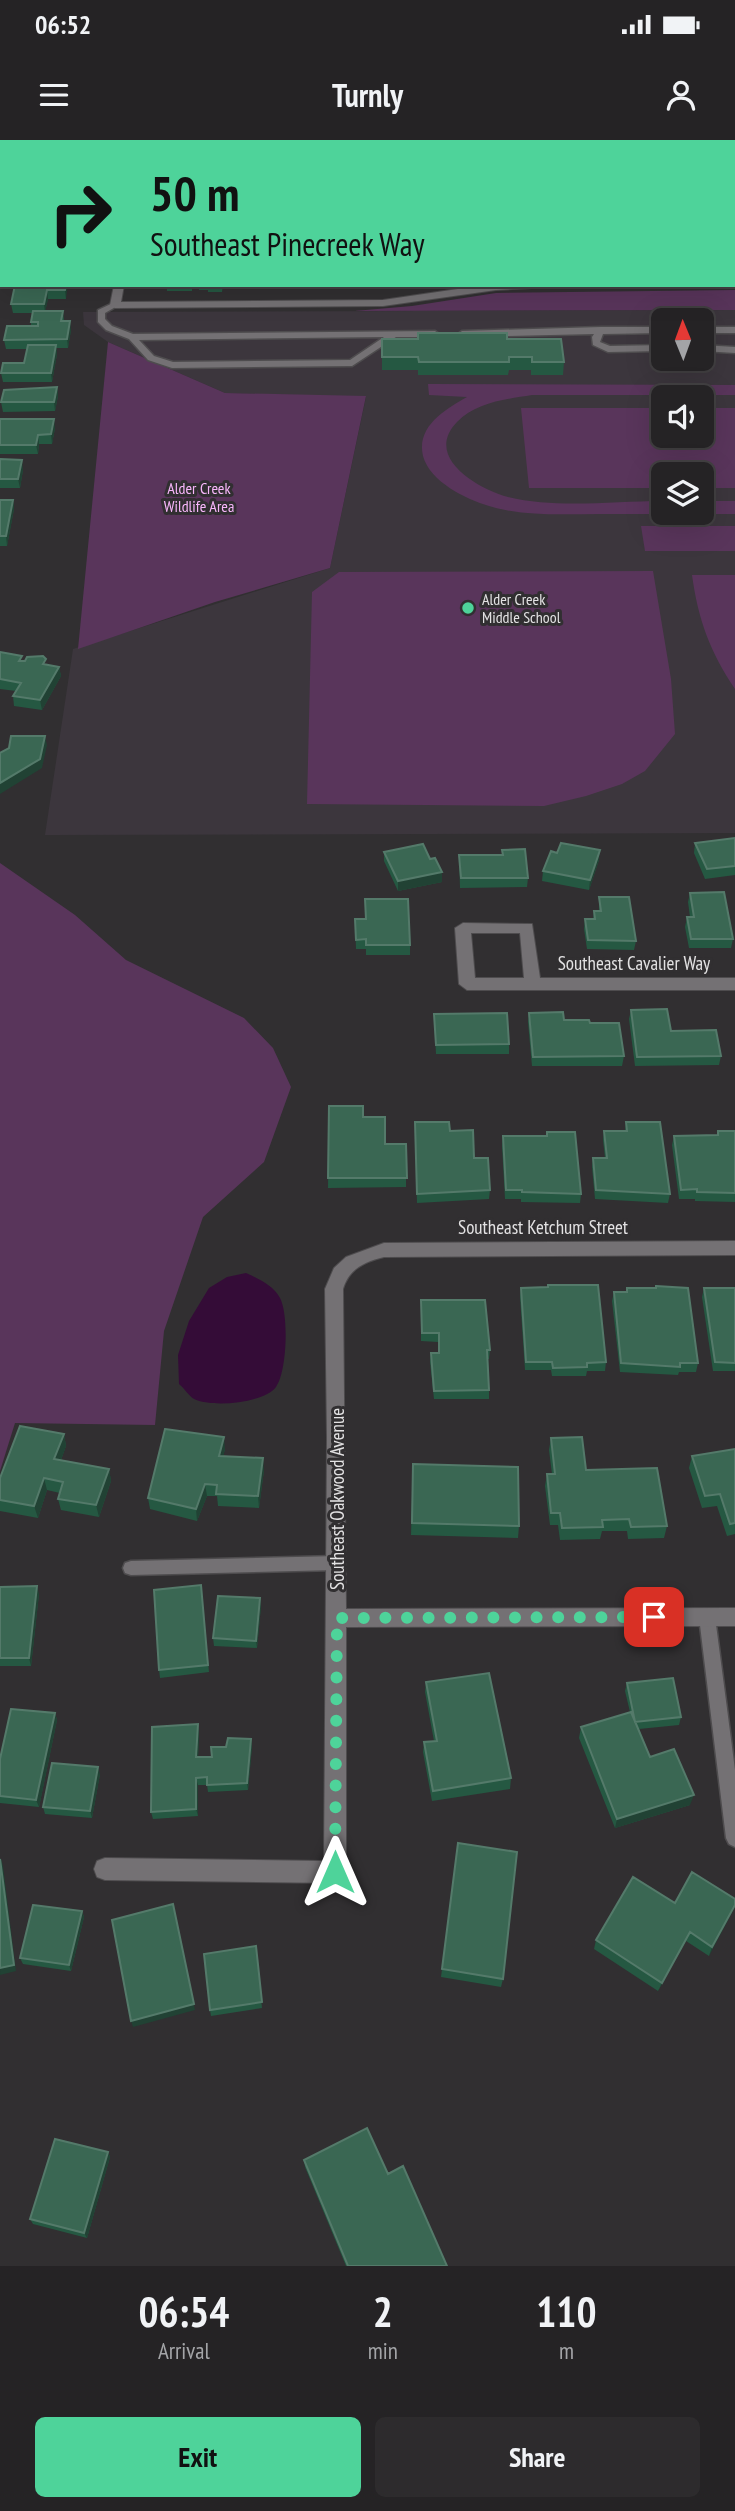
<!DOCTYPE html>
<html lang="en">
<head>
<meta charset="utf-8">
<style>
  body { margin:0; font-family:"PT Sans Narrow",sans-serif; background:#2d2b2d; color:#f1f3f6; height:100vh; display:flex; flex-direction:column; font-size:26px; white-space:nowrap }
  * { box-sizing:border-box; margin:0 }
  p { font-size:23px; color:#a3a4a7 }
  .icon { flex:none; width:38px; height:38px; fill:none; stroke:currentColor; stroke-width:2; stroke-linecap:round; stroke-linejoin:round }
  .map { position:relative; height:2126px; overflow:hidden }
  .details { display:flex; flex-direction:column; background:#252325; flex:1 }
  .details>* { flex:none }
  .guide { position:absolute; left:0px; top:0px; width:735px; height:147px; box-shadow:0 7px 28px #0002,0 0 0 2px #424042; background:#4ed39a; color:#111; overflow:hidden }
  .needle { width:46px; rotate:359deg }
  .fabs { position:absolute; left:651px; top:168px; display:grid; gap:14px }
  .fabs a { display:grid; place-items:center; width:63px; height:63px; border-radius:10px; background:#252325; box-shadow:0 7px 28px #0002,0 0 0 2px #424042; font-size:35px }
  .pin { position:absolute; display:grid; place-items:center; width:60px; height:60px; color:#fff; margin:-30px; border-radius:14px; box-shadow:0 4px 10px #0006 }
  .me { position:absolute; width:77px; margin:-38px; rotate:0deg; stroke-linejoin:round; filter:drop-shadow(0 0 5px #0008) }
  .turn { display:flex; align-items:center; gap:24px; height:147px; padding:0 35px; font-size:32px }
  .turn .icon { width:91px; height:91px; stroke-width:2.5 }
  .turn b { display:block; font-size:49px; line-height:60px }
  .eta { display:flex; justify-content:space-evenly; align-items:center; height:119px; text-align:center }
  .eta b { font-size:42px; font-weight:700; line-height:49px }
  .action { display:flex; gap:14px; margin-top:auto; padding:14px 35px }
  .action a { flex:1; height:80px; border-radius:10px; background:#4ed39a; color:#111; font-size:28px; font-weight:700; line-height:80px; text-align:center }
  .action a+a { background:#2d2b2d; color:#f1f3f6 }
  .status { display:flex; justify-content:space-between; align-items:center; height:49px; padding:0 35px; background:#252325; direction:ltr }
  .status svg { height:19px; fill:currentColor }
  header { display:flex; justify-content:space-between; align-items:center; height:91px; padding:0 35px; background:#252325; font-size:32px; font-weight:700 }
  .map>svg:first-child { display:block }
  .built { fill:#3c363d; fill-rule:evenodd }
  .green { fill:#59355b }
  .water { fill:#340c37 }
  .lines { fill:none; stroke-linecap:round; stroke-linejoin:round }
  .lane-casing { stroke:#4e4c4e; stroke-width:3 }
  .street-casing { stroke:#4e4c4e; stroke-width:2 }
  .lane { fill:#747174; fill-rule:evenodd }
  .street { fill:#747174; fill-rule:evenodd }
  .wall { fill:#255842 }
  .shaded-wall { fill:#214234 }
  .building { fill:#3a6753; stroke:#547a6a; stroke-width:2 }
  .route { stroke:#4ed39a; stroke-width:12; stroke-dasharray:0 21.6 }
  .poi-dot { fill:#4ed39a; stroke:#312f31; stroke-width:2.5 }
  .labels { text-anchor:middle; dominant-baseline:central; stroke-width:6; stroke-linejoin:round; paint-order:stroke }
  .far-park-label { font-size:16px; fill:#f8b6fb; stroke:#312f31 }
  .far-poi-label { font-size:16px; fill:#e3e2e3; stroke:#312f31; text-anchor:start }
  .street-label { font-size:19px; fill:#e3e2e3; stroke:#312f31 }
</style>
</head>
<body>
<div class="status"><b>06:52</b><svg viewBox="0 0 49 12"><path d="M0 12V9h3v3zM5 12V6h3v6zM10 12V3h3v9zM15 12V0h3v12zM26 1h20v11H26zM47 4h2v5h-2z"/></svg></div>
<header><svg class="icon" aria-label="menu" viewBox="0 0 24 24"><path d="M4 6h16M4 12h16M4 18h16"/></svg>Turnly<svg class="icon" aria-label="person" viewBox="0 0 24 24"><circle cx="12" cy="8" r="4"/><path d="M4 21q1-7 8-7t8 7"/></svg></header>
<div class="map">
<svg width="735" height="2126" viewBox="0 0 735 2126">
  <rect width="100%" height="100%" fill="#312f31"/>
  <path class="built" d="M735,170V693L45,695L73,509L330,428L366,257L225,253L108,202L84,185L83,172ZM663,180H702V219H663ZM663,257H702V296H663ZM663,334H702V373H663Z"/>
  <path class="green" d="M735,150V170L354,171L412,166L496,153Z
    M108,202L225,253L366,256L330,428L215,462L78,509Z
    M428,244L735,245V255H532C507,259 476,262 457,282C423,317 478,349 508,357C557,369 613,361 663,361V373H702V361H735V374C690,374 646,374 601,374C564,374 525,377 489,366C466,359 430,342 423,316C416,286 446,269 467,257L429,255Z
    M521,268H663V296H702V268H735V348H702V334H663V348H529Z
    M641,386H735V411H645Z
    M653,431L671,539L675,594L645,631L622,644L586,656L544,666L307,664L312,452L339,432Z
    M692,435H735V549C710,512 698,479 692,435Z
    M0,723L75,775L126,820L244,878L273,908L291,947L264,1022L203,1077L164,1191L155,1285L15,1283L0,1331Z"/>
  <path class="water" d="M246,1133C259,1139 273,1145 280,1158C289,1175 287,1232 276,1247C264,1263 212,1268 194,1259C189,1256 184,1248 179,1244L178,1215L189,1181L209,1148L227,1137Z"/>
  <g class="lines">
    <defs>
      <path id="lane" d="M341,0H349L339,2Z
        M486,0H498L500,2H488Z
        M575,0H583V2H575Z
        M115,162L119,165L105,173V179L112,186L133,194L435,191L439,194L435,197H396L352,226L172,228L148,220L129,199L106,190L98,182V170ZM384,197L350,220L173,222L154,216L139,200Z
        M601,187H663V193L603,194L600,202L610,206L663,205V211L608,212L593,205L592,197L594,194L462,197L458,194L462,191Z
        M702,187H735V193H702Z
        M702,205L735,207V213L702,211Z
        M337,1416L343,1418L345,1423L343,1428L337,1430L131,1435L125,1433L123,1428L125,1423L131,1421Z
        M707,1470L713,1472L715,1477L735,1630V1707L729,1704L726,1698L699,1477L701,1472Z"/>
      <path id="street" d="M134,0H144L133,2Z
        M733,141L735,147L729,146L733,145Z
        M114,145H124L121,162L383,160L485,145H537L532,148L496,150L383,166L115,168L110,165Z
        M463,783L532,784L540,838H735V850H467L459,844L455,788ZM471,793H520L524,838H475Z
        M735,1101V1115L384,1117C364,1122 349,1129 343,1149L346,1469L735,1468V1486L346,1487V1732L343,1740L335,1743L105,1740L97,1737L94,1729L97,1721L105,1718L324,1721L327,1298L325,1149L334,1128L346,1117L384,1103Z"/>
    </defs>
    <use href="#lane" class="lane-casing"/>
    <use href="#street" class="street-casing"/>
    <use href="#lane" class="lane"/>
    <use href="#street" class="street"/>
  </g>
  <path class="wall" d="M373,0H473V2H373Z
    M15,145H66V159H48L45,171H63L64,181L71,190L68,208H56L57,214L52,242H3L1,233L24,223L27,209H6L4,200L31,186V182L33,173H13L11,164Z
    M167,145H192V151H167Z
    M199,145H223L222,152H208V150H199Z
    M382,199H507L564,222L563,235H531V230H509L508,235H418V230H382Z
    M57,247L58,256L55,271L3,272L1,262Z
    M0,279L55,288L52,304H39L38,314H0Z
    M0,319L23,330L20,348H0Z
    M0,360H13L14,369L7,406H0V409Z
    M0,512L22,521L59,527L61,536L42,570L14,566L13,556L16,551L0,549Z
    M735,698V735L705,739L694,713L695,703Z
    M502,710L528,738L527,747L460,748L459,715H502Z
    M384,712L442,732V742L398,751L384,721Z
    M599,720L589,750L542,741L543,731Z
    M690,753L733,799L731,808H689L685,787L687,777H690L688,762Z
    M599,757L636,801L634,810L587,809L584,789L585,779H593L594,771H599Z
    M355,779L410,805V815H366V809H356Z
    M631,870L721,916L719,925L635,926L629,879Z
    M529,873L564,880L590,883L624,916L622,926H532L528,882Z
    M434,874L509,904V914H436Z
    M329,966L363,977L385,1004H406V1047L328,1048Z
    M626,982L670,1054L668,1063L595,1059L592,1027L593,1018H605L603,1000L604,991H625Z
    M415,991H450L474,1018L490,1050L489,1059L417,1063Z
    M718,991H735V1062L695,1061V1059H679L672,1005L674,996L717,995Z
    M547,992L581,1054L580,1063L521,1062V1059H505L502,1006L503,996H546Z
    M521,1148L606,1222L605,1231H587L586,1236H552L551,1230H525L520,1157Z
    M627,1148H656L698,1223L696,1232H679L678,1235L620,1232L612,1161L614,1152H626Z
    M704,1148H735V1231H713L702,1157Z
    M421,1160L490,1210L489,1219H488L489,1250V1259H434L430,1222L431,1213H439L438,1202L421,1201Z
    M64,1294L66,1306L61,1320L109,1329L111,1341L99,1377L61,1370L58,1359L60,1353L47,1350L38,1378L0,1371V1338Z
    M551,1298L586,1330L667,1386L664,1398L628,1399L627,1391H602L600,1399L560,1400L558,1385H550L545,1346L547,1334H552L549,1310Z
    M225,1309L223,1316L264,1330L259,1368L218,1366L217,1356H207L197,1381L150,1369L148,1358Z
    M735,1309V1394L727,1396L717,1366L702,1368L689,1328L692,1316Z
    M413,1324L519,1386L518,1398L411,1395Z
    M201,1445L209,1532L160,1538L159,1530Z
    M0,1447L39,1454L31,1526H0Z
    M261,1466L257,1508L214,1506L213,1498Z
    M426,1542L511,1638L510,1649L432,1661L423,1612L424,1602L434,1601L425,1552Z
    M627,1543L681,1577L679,1585L639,1589L650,1617L690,1665L615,1688L579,1598L581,1587L630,1572L625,1551Z
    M55,1573L57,1580L39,1667L0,1663V1619Z
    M199,1592L198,1617H212L252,1606L248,1650L208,1652L207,1645H198V1676L153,1679L151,1672Z
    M100,1634L92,1678L45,1674L43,1667Z
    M458,1703L503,1839L501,1847L441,1837Z
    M735,1759L709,1816L686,1801L658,1851L594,1809L596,1800L675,1763Z
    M82,1771L84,1777L71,1831L23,1824L20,1818Z
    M256,1806L262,1868L211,1876L210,1870Z
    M108,2012L110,2017L87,2098L33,2084L30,2079Z
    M304,2020L388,2034L447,2126H346L305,2027Z"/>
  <path class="shaded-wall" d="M66,145H68L66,159L65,150Z
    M47,150L48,159L45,173L44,164Z
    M70,181L71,190L68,208L67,199Z
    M56,205L57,214L52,242L51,233Z
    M57,247L58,256L55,271L54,262Z
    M54,279L55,288L52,304L51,294Z
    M38,295L39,304L38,314L36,305Z
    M22,320L23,330L20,348L18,339Z
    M13,360L14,369L7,406L6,396Z
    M59,527L61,536L42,570L40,560Z
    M45,596L47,605L42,628L0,654V643Z
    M600,710L599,720L589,750L590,740Z
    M442,732V742L398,751V741Z
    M64,1294L66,1306L57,1331L54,1319Z
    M224,1297L225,1309L221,1328L219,1316Z
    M263,1318L264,1330L259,1368L258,1356Z
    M109,1329L111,1341L99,1377L96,1365Z
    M44,1338L47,1350L38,1378L34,1366Z
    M205,1344L207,1356L197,1381L196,1369Z
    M37,1446L39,1454L31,1526L29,1518Z
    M260,1458L261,1466L257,1508L256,1501Z
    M55,1573L57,1580L39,1667L36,1660Z
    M198,1584L199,1592L198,1624L196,1617Z
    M251,1599L252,1606L248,1650L247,1643Z
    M98,1627L100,1634L92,1678L90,1671Z
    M196,1638L198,1645V1676L196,1669Z
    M694,1655L690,1665L615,1688L617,1679Z
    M1,1719L3,1726L16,1831L0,1835Z
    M173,1764L195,1870L133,1887L131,1881Z
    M735,1765V1767L709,1816L712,1807Z
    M82,1771L84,1777L71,1831L69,1825Z
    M690,1792L686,1801L658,1851L662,1843Z
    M108,2012L110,2017L87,2098L84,2093Z"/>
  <path class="building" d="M227,0H245L246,2H213Z
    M390,0H472L470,1L472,2H391L392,1Z
    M0,13H2V24H0Z
    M733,106H735V120H733Z
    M15,145H66L65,150H47L44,164H11Z
    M33,171H63L61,181H70L67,199L4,200L7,186H38V182H31Z
    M418,193H507V199H561L564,222H532V217H509V222H419L418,217H382V199H418Z
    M28,205H56L51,233H1L3,223H24Z
    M57,247L54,262H1L4,250Z
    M0,279H54L51,294L38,295L36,305H0Z
    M0,319L22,320L18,339H0Z
    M0,360H13L6,396H0Z
    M0,512L22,516L19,521H25L27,517L43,516L46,519L43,524L59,527L40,560L13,556L21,543L0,539Z
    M11,596H45L40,619L0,643V613L9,608Z
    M735,698V726L707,729L695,703Z
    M561,703L600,710L590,740L543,731L551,711L557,713Z
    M423,704L430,719L435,718L442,732L398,741L384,712Z
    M525,709L528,738H461L459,715H503L502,710Z
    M724,752L733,799H691L687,777H694L690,753Z
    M599,757H629L636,801L588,800L585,779H595L594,771H601Z
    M365,759H408L410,805H366V799L356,800L355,779H366Z
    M667,869L671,891L716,890L721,916L637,917L631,870Z
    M563,872L564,880H589L590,883H619L624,916L533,917L529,873Z
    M507,873L509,904L436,905L434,874Z
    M329,966H363V977H385V1004H406L407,1038H328Z
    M415,982H449L450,991L473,990L474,1018H488L490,1050L417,1054Z
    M626,982H660L670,1054L596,1050L593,1018H607L604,991H627Z
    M718,991H735V1053L697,1052V1049L681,1050L674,996L718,995Z
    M547,992H575L581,1054L522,1052V1050H506L503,996H547Z
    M548,1145H598L606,1222L587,1223V1227L553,1228L552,1222H526L521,1148L548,1147Z
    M656,1146L688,1148L698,1223H680V1227L621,1223L614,1152H627V1148H656Z
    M704,1148H735V1223L715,1222Z
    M421,1160H485L490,1210H487L489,1250L434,1251L431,1213H439V1193H422Z
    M20,1286L64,1294L54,1319L109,1329L96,1365L58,1359L63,1342L44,1338L34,1366L0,1360V1338Z
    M165,1289L224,1297L219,1316L263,1318L258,1356L216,1354L217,1345L205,1344L196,1369L148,1358Z
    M582,1297L586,1330L657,1328L667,1386L631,1387L629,1379L602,1380L603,1387L562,1388L560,1373H551L547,1334H555L551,1298Z
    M735,1309V1383L730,1384L720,1354L705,1356L692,1316Z
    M413,1324L518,1327L519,1386L412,1383Z
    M201,1445L208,1525L159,1530L154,1450Z
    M37,1446L29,1518H0V1447Z
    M218,1456L260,1458L256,1501L213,1498Z
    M489,1533L511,1638L433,1651L424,1602L437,1601L426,1542Z
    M673,1538L681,1577L635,1582L627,1543Z
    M11,1569L55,1573L36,1660L0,1656V1619Z
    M631,1572L650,1617L674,1609L694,1655L617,1679L581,1587Z
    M198,1584L196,1617H212L211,1607H226L228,1598L251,1599L247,1643L207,1645V1637L196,1638V1669L151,1672L152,1587Z
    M52,1623L98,1627L90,1671L43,1667Z
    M458,1703L517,1712L503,1839L442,1829Z
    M0,1719L14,1825L0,1828Z
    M692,1732L735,1759V1765L712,1807L690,1792L662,1843L596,1800L633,1737L675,1763Z
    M173,1764L194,1864L131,1881L112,1780Z
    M33,1765L82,1771L69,1825L20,1818Z
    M256,1806L262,1862L210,1870L204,1814Z
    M367,1988L388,2034L403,2026L447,2126H348L304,2020Z
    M55,1999L108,2012L84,2093L30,2079Z"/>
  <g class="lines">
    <path class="route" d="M335,1732L337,1478L654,1477"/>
  </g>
  <circle class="poi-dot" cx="468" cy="468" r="7"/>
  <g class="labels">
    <g class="far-park-label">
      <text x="199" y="348">Alder Creek<tspan x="199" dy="18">Wildlife Area</tspan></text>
    </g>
    <g class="far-poi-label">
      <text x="482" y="459">Alder Creek<tspan x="482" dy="18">Middle School</tspan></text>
    </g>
    <g class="street-label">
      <text x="634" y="823">Southeast Cavalier Way</text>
      <text x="543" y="1087">Southeast Ketchum Street</text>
      <text transform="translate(337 1359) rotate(-90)">Southeast Oakwood Avenue</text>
    </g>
  </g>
</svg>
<div class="fabs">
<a><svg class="needle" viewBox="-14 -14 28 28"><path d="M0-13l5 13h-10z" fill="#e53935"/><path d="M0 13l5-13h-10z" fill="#a3a4a7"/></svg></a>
<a><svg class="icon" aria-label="sound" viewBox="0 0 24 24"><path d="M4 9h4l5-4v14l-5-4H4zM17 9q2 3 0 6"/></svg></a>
<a><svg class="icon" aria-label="layers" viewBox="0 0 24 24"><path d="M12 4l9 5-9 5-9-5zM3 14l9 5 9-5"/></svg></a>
</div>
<div class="pin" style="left:654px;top:1477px;background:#d93025"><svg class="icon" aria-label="arrive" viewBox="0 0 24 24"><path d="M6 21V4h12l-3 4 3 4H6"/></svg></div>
<svg class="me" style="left:335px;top:1732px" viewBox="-20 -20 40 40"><path d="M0-17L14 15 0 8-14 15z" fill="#4ed39a" stroke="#fff" stroke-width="4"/></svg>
<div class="guide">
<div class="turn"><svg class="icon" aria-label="right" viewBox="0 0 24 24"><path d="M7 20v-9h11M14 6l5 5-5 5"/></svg><div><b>50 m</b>Southeast Pinecreek Way</div></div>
</div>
</div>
<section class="details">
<div class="eta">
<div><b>06:54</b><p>Arrival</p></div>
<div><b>2</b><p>min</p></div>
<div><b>110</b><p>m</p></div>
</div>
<div class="action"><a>Exit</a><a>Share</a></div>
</section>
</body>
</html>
